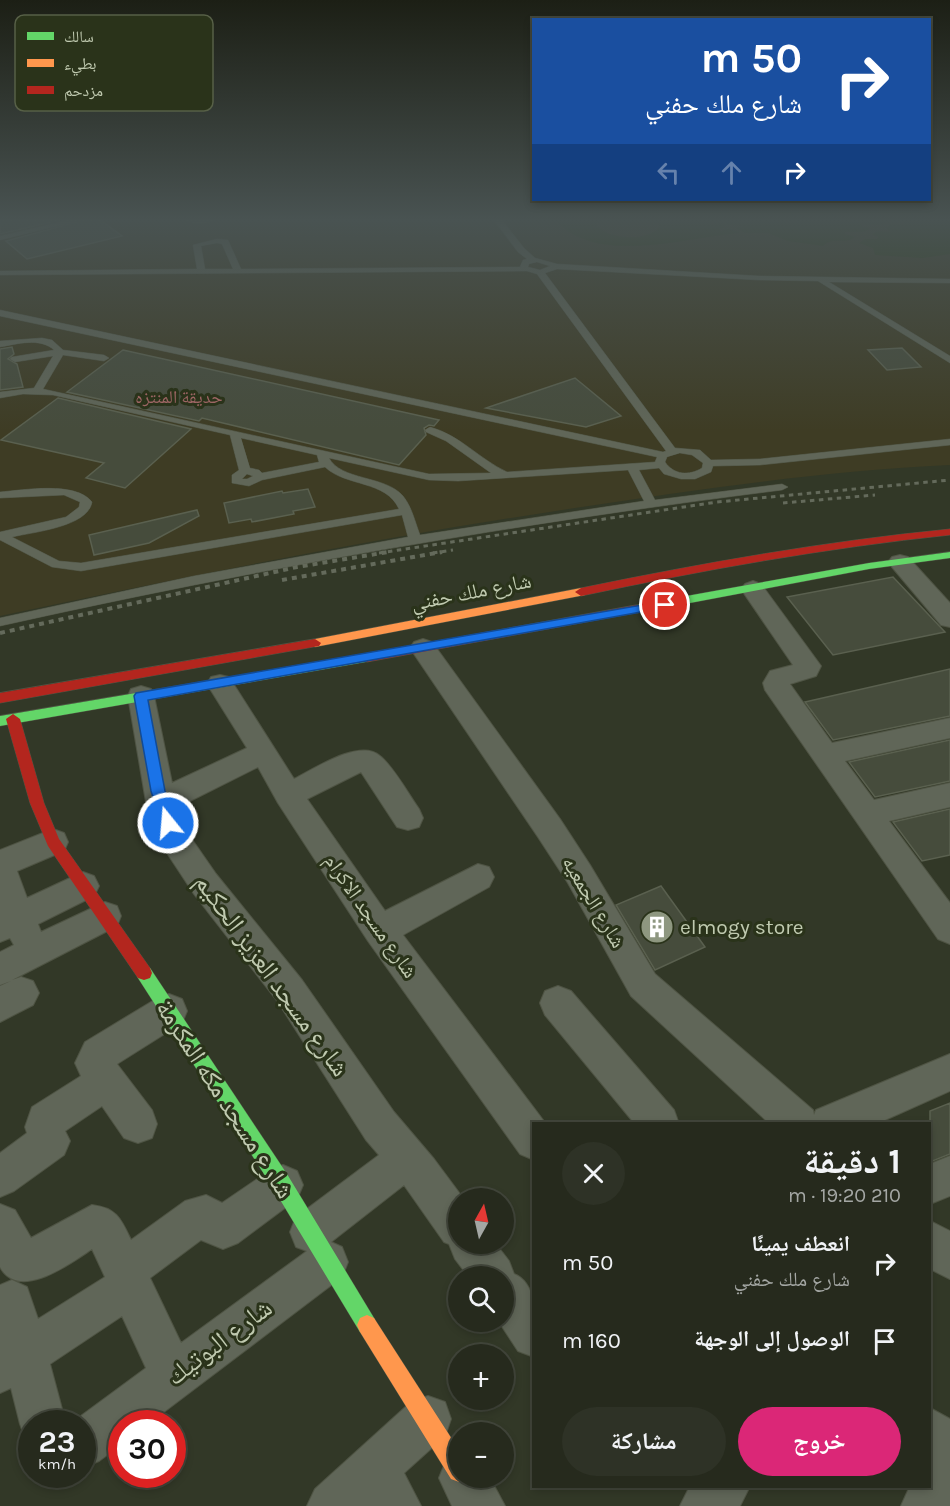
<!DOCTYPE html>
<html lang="ar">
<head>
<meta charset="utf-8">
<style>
  body { margin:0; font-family:Karla,"Noto Naskh Arabic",sans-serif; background:#2e3226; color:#f1f3f6; direction:rtl; height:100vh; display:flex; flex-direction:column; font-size:22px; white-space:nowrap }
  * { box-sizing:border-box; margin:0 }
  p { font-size:20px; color:#a4a7a4 }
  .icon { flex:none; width:33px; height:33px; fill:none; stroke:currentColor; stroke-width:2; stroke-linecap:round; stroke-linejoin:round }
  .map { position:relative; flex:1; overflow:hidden; direction:ltr }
  .panel { position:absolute; left:532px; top:1122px; width:399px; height:366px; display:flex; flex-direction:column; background:#262a1d; border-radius:0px; box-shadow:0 3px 9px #0003,0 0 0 2px #42463b; direction:rtl }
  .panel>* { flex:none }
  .hud { position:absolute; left:532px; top:18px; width:399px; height:183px; border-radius:0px; box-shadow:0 3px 9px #0003,0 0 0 2px #42463b; direction:rtl; background:#1a4fa0; color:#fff; overflow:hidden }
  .needle { width:39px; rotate:8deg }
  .fabs { position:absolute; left:448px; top:1188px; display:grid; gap:12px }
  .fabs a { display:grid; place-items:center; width:66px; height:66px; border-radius:50%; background:#262a1d; box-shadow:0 3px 9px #0003,0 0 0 2px #42463b; font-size:30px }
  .speed { position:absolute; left:18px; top:1410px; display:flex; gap:12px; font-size:30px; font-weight:700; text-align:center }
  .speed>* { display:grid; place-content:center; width:78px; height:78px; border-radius:50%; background:#262a1d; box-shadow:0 3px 9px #0003,0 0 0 2px #42463b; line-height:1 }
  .speed small { font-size:15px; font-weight:400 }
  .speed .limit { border:9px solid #d22; background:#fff; color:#111 }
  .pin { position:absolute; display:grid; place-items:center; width:51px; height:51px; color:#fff; margin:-26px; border:3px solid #fff; border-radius:50%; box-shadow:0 2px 6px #0007 }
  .me { position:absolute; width:66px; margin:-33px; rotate:343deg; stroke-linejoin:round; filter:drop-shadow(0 0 4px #0008) }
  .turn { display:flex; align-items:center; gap:21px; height:126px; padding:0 30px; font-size:27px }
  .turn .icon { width:78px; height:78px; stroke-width:2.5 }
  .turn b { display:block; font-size:42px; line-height:51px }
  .lanes { display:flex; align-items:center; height:57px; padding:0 30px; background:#0003; justify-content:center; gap:30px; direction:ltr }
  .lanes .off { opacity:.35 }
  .round { display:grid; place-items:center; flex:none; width:63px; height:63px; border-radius:32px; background:#2e3226 }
  .head { display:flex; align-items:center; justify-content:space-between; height:102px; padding:0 30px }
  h1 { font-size:36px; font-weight:700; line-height:45px }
  .button { display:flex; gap:12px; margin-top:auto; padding:12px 30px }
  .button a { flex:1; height:69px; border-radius:36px; background:#db2777; color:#fff; font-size:24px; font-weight:700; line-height:69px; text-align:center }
  .button a+a { background:#2e3226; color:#f1f3f6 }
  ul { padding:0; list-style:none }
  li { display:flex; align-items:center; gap:18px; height:78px; padding:0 30px }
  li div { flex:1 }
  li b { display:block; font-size:22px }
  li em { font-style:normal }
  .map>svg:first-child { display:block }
  .green { fill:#3e3c24 }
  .water { fill:#2d3d15 }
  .building { fill:#464c3c; stroke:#5a604f; stroke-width:1.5 }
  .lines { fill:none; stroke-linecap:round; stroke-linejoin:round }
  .lane-casing { stroke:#4f5444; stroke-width:1 }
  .street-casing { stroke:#4f5444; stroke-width:2 }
  .fast-casing { stroke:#4f5444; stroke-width:1 }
  .slow-casing { stroke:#4f5444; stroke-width:1 }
  .jam-casing { stroke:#4f5444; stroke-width:1 }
  .lane { fill:#606658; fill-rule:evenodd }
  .street { fill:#606658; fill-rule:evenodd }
  .fast { fill:#63d668; fill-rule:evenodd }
  .slow { fill:#ff974d; fill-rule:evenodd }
  .jam { fill:#b3261e; fill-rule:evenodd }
  .rail-far1 { stroke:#646a5b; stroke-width:3; stroke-dasharray:4.5 4.5; stroke-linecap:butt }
  .rail { stroke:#646a5b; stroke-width:4; stroke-dasharray:5 5; stroke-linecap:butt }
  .route { fill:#1a73e8; stroke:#114b97; stroke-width:1.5 }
  .labels { text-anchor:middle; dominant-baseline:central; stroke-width:6; stroke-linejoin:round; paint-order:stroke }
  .far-park-label { font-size:18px; fill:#9e6665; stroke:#2a331a }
  .street-label { font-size:21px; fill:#c0cab0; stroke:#2a331a }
  .poi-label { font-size:21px; fill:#c0cab0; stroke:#2a331a; text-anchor:start }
  .near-street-label { font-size:26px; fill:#c0cab0; stroke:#2a331a }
  .key { fill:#2a331a; stroke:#576047; stroke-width:1.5 }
  .key-label { font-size:16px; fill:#c0cab0 }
</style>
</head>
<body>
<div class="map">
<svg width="950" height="1506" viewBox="0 0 950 1506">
  <rect width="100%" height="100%" fill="#323827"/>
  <path class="green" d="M0,220H950V465C824,471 700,489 575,508C382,537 191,575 0,616Z"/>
  <path class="water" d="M555,220H598L596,225C609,240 647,242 660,227L655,220H715L709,224L721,223L725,226L720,229V231L730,229L740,233C692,237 626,257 581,238C570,234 564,227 555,220Z
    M733,220H742L744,223L751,222L748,220C765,220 780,224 798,223L799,220L886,222L879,225L861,223V225L870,229L863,232H845V234L855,237C845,245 833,236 823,246L788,241L768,233H745L736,228L744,226L731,225L725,223L733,222Z
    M902,220H950V254L923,258L875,255L873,248L859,243L865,239H877L878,237L872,234L879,231L890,232L886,227L893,224H905Z"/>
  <path class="building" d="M0,220H60L0,234Z
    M84,220H100L122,236L27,259L6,241Z
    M12,347L14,354L8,359L17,364L23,387L0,390V349Z
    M902,348L921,367L887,370L868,350Z
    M123,350L439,420L434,426L429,425L424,428L426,435L399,465L202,418L199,421L67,392Z
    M575,378L621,416L586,427L486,408Z
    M58,398L191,429L125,488L86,478L104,463L1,440Z
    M308,489L315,507L293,511L294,514L252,522L251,519L229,523L224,503L282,491L283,493Z
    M197,510L199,516L149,543L94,555L89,535Z
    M893,577L945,632L833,655L787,597Z
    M950,669V716L833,740L805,702Z
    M950,740V781L875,797L849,762Z
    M950,809V855L922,861L893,822Z
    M661,886L705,947L655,970L616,905Z
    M950,1103V1154L930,1162V1111Z"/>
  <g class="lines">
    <defs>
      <path id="lane" d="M69,220H82L0,240V236Z
        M185,220H214C207,224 192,224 185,220Z
        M494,220H502L524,248L535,258L557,264L759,276L950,279V283L829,282L950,356V363L818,281L759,280L557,269L545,273L675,448L700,450L711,460L760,459L950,439V445L760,465L713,466L711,472L695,479H681L664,474L659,468L639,470L655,500L782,484L788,487L782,490C519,523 259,568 0,626V618L194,576L408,537L402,515L81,571L52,567L0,540V532L66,517L79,507L80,502L64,495L0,498V492C24,490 76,481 92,502C88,527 33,532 12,537L59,561L81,563L399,509C386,480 346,487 325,467L262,480L249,486L232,483V475L239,470L230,435L53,395L23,394L0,398V392L34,388L53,356L15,362L10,359L12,357L54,350C40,337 17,344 0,347V341L42,338L52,340L63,350L104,355L109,358L104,361L63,355L43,389L429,474L491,473L446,441L426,432L425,430L430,427C460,435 479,459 507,472L655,462L657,457L0,316V310L663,452L666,451L537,274L527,271L0,275V271L197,269L193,245L217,239L228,240L241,269L520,267L523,260L527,259L518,252ZM217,243L222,244L233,269H205L201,246ZM537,262L550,266L540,270L528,267L529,264ZM241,438L317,455L319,462L262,473L259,470L250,468ZM680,453L692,455L703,463L702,468C689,476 674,475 665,462L667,457ZM329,458L429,480L458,481L628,470L644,501L420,535C415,522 412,507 403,496C385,475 341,481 329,458ZM247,474L253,476L247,479H242Z"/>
      <path id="street" d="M900,555L908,557L950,603V627L941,625L892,567L888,562L892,557Z
        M753,581L761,584L821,666L816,676L790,684L832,743L950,718V738L845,761L874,800L950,783V807L889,821L950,903V944L938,939L765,690L763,683L770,671L793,665L741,589L745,584Z
        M423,639L432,642L560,819L590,865L655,974L813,1110L814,1115L816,1110L950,1054V1091L876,1124H770L631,996L568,883L538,837L410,648L414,642Z
        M220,675L229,677L294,779C314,769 360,738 380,756C393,766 409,795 419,809L423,818L419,827L408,830L397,827L361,772L307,799L385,911L478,864L489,867L494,877L489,887L403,935L546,1124H534V1160L520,1154L368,941L278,803L258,767L178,807L191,838L216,874L302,980L394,1112L434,1159L463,1198H459V1244H496L509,1261L514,1274C542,1285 534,1333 534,1357L518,1351L499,1322H504V1276H468L455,1259L449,1244L444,1242L404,1185L331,1242L342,1247L348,1262L342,1277L148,1424H122V1444L99,1461L82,1468V1424H70L146,1368L122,1316L50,1364L66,1424H32V1443L26,1441L20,1424L11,1388L0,1393V1285L12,1280L27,1287L38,1319L105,1277L92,1249C71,1263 19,1302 0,1267V1204L15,1210L31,1238L92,1205C117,1208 121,1219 131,1240L185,1201L206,1195L222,1203L269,1171L283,1165L297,1171L303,1185L297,1199L238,1243L223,1249L201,1240L150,1278L181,1343L307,1251L296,1247L290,1232L296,1217L379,1155L366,1140L278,1002L194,894L167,853L146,802L128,696L131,689L141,686L151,689L154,696L172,783L247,748L207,684L211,677Z
        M53,829L64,833L68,842L64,851L17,871L27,898L83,872L94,876L99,886L94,896L38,924L41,932L105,902L117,906L121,916L117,926L12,980L21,977L33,981L39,993L33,1005L0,1022V986L11,981L0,985V952L14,945L10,938L0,942V850Z
        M558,986L571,991L674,1110L679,1124H635L545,1015L540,1003L545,991Z
        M169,994L182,999L187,1011L182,1023L117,1064L152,1110L157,1124L152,1138L138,1143L124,1138L102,1106L65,1131L70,1141L64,1155L14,1191L0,1197V1153L27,1133L25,1127L32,1107L81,1076L75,1063L85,1042L156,999Z
        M950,1156V1196L930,1204V1164Z
        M930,1221L950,1231V1279L930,1269Z
        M428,1396L445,1402L451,1419L445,1436L404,1473L421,1506H307L315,1489L411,1402Z
        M930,1408L950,1419V1506H901L910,1486H930Z
        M459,1455V1478H490L505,1506H452L439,1478L446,1461Z
        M690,1486H750L740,1506H680Z"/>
      <path id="fast" d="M950,552V558L869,569L637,613L631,609L637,605L869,563Z
        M367,654L373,658L371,661L0,726V716Z
        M144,966L150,968L287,1174L374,1318L377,1325L374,1332L367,1335L360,1332L273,1188L138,978L136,973L138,968Z"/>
      <path id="slow" d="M581,588L585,589V595L315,647L309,643L315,639Z
        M367,1315L374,1318L459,1450V1478H468L467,1479L459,1482L451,1479L360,1332L357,1325L360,1318Z"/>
      <path id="jam" d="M950,529V535C826,548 703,570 581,596L575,592L581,588C703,563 826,541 950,529Z
        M637,605L643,609L641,612L367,662L361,658L367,654Z
        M315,639L321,643L319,646L0,703V693Z
        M13,714L20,719L44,803L59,839L150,968L152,973L150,978L144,980L138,978L48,846L30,803L6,719Z"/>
    </defs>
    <use href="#lane" class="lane-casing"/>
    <use href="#street" class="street-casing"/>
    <use href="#fast" class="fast-casing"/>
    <use href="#slow" class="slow-casing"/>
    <use href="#jam" class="jam-casing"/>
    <use href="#lane" class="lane"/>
    <use href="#street" class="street"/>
    <use href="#fast" class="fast"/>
    <use href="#slow" class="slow"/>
    <use href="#jam" class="jam"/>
    <path class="rail-far1" d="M783,503L875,495
      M379,553L717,502L950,480
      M433,553L453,550"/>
    <path class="rail" d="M282,580L442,552
      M0,633L297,567L388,552"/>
  </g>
  <linearGradient id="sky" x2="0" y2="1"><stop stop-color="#1c1f15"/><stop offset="0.51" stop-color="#495352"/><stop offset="1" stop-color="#495352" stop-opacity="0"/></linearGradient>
  <rect width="950" height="431" fill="url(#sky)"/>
  <path class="route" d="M665,601L671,605L669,607L148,700L165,791L175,823L173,827H163L161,823L151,791L134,696L136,693Z"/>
  <defs>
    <symbol id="building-disc" viewBox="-11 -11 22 22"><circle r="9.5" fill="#8e9780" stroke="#2a331a"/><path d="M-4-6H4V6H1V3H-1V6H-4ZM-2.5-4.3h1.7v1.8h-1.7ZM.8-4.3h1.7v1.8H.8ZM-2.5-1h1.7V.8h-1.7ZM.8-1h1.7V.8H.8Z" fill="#fff"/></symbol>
  </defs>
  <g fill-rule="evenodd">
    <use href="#building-disc" x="638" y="908" width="38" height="38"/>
  </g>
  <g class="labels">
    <g class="far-park-label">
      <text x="179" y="397">حديقة المنتزه</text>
    </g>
    <g class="street-label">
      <text transform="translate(471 592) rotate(-11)">شارع ملك حفني</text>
      <text transform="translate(594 902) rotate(59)">شارع الجمعيه</text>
      <text transform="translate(371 916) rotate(55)">شارع مسجد الاكرام</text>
    </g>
    <g class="poi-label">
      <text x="680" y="927">elmogy store</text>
    </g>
    <g class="near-street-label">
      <text transform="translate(272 975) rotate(54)">شارع مسجد العزيز الحكيم</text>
      <text transform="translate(225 1099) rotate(57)">شارع مسجد مكه المكرمة</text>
      <text transform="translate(219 1342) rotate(-37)">شارع البوتيك</text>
    </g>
  </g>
  <rect x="15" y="15" width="198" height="96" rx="9" class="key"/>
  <rect x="27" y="32" width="27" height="8" fill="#63d668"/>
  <rect x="27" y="59" width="27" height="8" fill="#ff974d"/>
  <rect x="27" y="86" width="27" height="8" fill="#b3261e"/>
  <g class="key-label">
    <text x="64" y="42">سالك</text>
    <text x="64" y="69">بطيء</text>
    <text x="64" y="96">مزدحم</text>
  </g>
</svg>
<div class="fabs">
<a><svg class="needle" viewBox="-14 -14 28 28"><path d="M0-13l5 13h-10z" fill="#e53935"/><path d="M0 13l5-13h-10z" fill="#a4a7a4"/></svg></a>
<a><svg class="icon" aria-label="search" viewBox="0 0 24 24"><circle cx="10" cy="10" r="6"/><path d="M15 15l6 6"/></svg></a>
<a>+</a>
<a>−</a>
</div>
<div class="speed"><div>23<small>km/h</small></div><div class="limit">30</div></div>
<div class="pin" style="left:665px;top:605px;background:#d93025"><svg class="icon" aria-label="arrive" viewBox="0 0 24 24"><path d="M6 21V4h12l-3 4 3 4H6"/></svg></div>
<svg class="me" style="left:168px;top:823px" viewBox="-20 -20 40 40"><circle r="17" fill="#1a73e8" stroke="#fff" stroke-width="3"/><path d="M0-11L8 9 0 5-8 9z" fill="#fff"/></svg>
<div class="hud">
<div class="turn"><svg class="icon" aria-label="right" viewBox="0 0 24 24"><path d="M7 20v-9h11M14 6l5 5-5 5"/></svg><div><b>50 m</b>شارع ملك حفني</div></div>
<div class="lanes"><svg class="icon off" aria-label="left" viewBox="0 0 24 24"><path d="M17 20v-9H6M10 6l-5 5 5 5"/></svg><svg class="icon off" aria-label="ahead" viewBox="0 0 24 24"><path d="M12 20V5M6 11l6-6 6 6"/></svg><svg class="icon" aria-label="right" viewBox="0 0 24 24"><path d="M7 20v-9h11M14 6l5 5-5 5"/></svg></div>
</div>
<section class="panel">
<div class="head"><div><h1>1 دقيقة</h1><p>210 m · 19:20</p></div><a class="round"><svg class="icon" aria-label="close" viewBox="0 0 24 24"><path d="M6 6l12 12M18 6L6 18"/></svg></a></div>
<ul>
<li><svg class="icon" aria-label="right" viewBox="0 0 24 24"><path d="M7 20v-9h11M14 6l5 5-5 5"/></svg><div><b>انعطف يمينًا</b><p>شارع ملك حفني</p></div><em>50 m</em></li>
<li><svg class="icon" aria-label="arrive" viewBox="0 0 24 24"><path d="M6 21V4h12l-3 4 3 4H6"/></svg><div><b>الوصول إلى الوجهة</b></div><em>160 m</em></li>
</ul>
<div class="button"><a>خروج</a><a>مشاركة</a></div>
</section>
</div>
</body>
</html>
